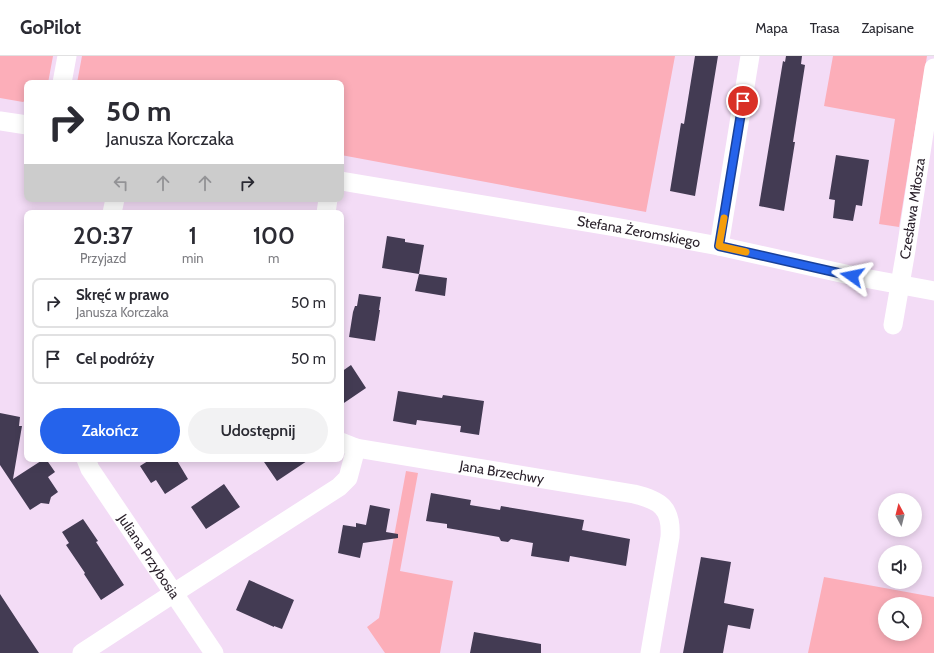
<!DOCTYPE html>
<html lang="pl">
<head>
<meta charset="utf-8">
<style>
  body { margin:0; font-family:Cabin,sans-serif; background:#f2f2f3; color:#2b2b33; height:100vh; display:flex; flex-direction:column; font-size:15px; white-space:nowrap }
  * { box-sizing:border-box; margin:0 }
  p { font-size:13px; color:#7c7c81 }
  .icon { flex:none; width:22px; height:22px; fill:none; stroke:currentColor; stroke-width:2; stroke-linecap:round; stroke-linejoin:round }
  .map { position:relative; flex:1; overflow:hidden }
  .details { position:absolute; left:24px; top:154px; width:320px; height:252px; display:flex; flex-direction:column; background:#fff; border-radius:8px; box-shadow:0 2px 10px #0003 }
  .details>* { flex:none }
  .top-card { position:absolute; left:24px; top:24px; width:320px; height:122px; border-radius:8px; box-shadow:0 2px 10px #0003; background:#fff; color:#2b2b33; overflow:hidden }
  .needle { width:26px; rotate:353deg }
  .controls { position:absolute; left:878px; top:437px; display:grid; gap:8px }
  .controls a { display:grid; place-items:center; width:44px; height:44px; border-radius:50%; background:#fff; box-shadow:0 2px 10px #0003; font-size:20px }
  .pin { position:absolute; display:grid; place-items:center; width:34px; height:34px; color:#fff; margin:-17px; border:2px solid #fff; border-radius:50%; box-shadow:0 1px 4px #0007 }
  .me { position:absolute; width:44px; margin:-22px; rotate:282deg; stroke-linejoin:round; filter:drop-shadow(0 0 3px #0008) }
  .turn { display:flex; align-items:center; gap:14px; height:84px; padding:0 16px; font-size:18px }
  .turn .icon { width:52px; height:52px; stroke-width:2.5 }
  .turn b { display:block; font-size:28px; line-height:34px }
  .lanes { display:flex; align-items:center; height:38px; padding:0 16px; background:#0003; justify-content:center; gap:20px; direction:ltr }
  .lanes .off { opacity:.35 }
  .eta { display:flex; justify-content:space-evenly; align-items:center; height:68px; text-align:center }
  .eta b { font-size:24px; font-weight:600; line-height:28px }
  .button { display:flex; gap:8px; margin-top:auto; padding:8px 16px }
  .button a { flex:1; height:46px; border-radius:24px; background:#2563eb; color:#fff; font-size:16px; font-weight:600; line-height:46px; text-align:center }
  .button a+a { background:#f2f2f3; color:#2b2b33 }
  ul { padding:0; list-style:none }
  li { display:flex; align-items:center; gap:12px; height:50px; margin:0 8px 6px; padding:0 8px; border:2px solid #e1e1e2; border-radius:8px }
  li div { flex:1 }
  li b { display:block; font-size:15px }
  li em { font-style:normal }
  header { display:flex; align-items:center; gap:24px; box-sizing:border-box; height:56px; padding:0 20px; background:#fff; border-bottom:1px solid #e1e1e2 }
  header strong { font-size:19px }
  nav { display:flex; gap:22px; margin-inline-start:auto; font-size:14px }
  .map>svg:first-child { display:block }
  .green { fill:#fcaeb9; fill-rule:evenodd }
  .building { fill:#433b53 }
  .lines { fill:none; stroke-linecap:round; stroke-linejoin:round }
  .minor { stroke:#fff; stroke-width:19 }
  .route-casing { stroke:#184099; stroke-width:10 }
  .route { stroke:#2563eb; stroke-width:7 }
  .slow { stroke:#f59e0b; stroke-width:7 }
  .labels { text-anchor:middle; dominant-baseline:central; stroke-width:4; stroke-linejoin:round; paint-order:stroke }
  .street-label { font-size:14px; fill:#281f29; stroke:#fff }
</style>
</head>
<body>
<header>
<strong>GoPilot</strong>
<nav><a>Mapa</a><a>Trasa</a><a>Zapisane</a></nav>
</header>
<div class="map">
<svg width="934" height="597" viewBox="0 0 934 597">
  <rect width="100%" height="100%" fill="#f3dcf6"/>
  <path class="green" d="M0,0H53L48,27H27V43L23,46L0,42Z
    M82,0H675L646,156L341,99V27H77Z
    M833,0H927L899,171L879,168L895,63L824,50Z
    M406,415L418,417L400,515L453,525L440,597H385L367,571L379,562Z
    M824,521L934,541V597H808ZM885,548H915V578H885Z"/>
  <path class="building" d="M695,0H718L695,140L670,135L681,67L684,68Z
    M786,0H802L801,8L805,9L793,86H795L784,155L759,150L783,5L785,6Z
    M836,99L869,104L862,150L856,149L853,165L833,162L835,144L829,143Z
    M387,180L405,183V186L424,189L419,218L447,222L445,240L415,235L419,218L382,212Z
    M359,238L381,241L379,254H380L375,285L349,281L353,256L355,250H357Z
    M351,309L366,332L341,349V316Z
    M398,335L442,342L443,339L484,345L479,379L460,376L461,370L417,364L416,369L393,365Z
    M0,357L20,361L19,370H22L13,423L44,403H46L55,416L48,421L58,436L51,441L49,448L41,447L30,454L0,409Z
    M151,403H176L188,423L165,438L156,424L151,427L140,410Z
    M262,403H310L277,425Z
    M224,428L240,451L206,473L191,451Z
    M431,437L471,444L470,449L500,454L501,450L584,464L582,474L630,483L626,510L570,500L569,506L531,500L533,487L511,483L508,486L501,485L499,481L447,472V468L426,465Z
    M370,449L390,453L386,476L398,478V482L363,487L360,502L338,497L343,469L356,471V467L366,469Z
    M83,463L98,485L96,486L124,529L101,544L84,518L85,517L66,489L69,487L62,476Z
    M701,501L731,506L724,547L754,553L750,573L728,569L723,597H683Z
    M249,524L294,544L282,573L274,570V571L236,554Z
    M0,538L19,567L39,597H0Z
    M474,576L541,588V597H470Z"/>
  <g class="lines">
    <g class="minor">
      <path d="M62,27L67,0"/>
      <path d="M0,65L27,69"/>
      <path id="s1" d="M341,125L615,171L719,190L859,221L934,235"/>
      <path d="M112,157L115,143"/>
      <path d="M326,157L328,143"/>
      <path d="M719,190L750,0"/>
      <path id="s2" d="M893,269L906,194L934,12"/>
      <path id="s3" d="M341,386L356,392L634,438C660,444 672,452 670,481L650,597"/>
      <path id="s4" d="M86,403L90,413L214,597"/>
      <path d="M82,597L174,537L339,431L348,422L356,392"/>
    </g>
  </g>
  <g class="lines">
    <defs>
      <path id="route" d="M743,45L719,190L852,220"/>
    </defs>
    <use href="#route" class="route-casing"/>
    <use href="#route" class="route"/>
    <path class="slow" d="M724,162L719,190L746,196"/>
  </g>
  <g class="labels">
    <g class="street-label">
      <text stroke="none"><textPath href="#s2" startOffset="118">Czesława Miłosza</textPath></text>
      <text stroke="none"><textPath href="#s1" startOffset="302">Stefana Żeromskiego</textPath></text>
      <text stroke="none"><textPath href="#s3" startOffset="164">Jana Brzechwy</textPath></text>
      <text stroke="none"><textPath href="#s4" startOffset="116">Juliana Przybosia</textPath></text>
    </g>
  </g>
</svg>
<div class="controls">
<a><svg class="needle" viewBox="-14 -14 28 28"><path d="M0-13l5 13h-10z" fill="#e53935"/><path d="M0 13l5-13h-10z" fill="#7c7c81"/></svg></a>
<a><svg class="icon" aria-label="sound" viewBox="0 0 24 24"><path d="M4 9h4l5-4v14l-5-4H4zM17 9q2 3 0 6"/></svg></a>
<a><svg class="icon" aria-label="search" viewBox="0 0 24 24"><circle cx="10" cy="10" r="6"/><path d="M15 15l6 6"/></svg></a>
</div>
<div class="pin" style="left:743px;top:45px;background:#d93025"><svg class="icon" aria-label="arrive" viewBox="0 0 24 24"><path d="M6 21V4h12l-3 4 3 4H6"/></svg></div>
<svg class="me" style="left:852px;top:220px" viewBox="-20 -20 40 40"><path d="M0-17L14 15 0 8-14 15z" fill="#2563eb" stroke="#fff" stroke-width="4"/></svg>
<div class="top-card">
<div class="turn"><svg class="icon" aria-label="right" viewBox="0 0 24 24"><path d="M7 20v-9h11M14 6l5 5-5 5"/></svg><div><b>50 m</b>Janusza Korczaka</div></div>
<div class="lanes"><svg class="icon off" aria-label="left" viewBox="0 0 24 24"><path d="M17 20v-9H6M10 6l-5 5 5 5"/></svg><svg class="icon off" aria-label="ahead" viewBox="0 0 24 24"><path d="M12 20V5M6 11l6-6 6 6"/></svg><svg class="icon off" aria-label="ahead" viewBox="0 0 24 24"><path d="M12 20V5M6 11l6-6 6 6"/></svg><svg class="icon" aria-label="right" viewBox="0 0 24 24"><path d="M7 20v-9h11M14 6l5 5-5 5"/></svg></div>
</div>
<section class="details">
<div class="eta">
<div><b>20:37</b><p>Przyjazd</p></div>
<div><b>1</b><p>min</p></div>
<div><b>100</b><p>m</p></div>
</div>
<ul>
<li><svg class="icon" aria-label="right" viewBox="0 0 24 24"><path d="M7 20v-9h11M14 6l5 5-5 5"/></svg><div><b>Skręć w prawo</b><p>Janusza Korczaka</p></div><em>50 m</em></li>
<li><svg class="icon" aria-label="arrive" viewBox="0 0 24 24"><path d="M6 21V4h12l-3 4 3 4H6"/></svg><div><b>Cel podróży</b></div><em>50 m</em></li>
</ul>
<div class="button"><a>Zakończ</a><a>Udostępnij</a></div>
</section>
</div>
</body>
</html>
